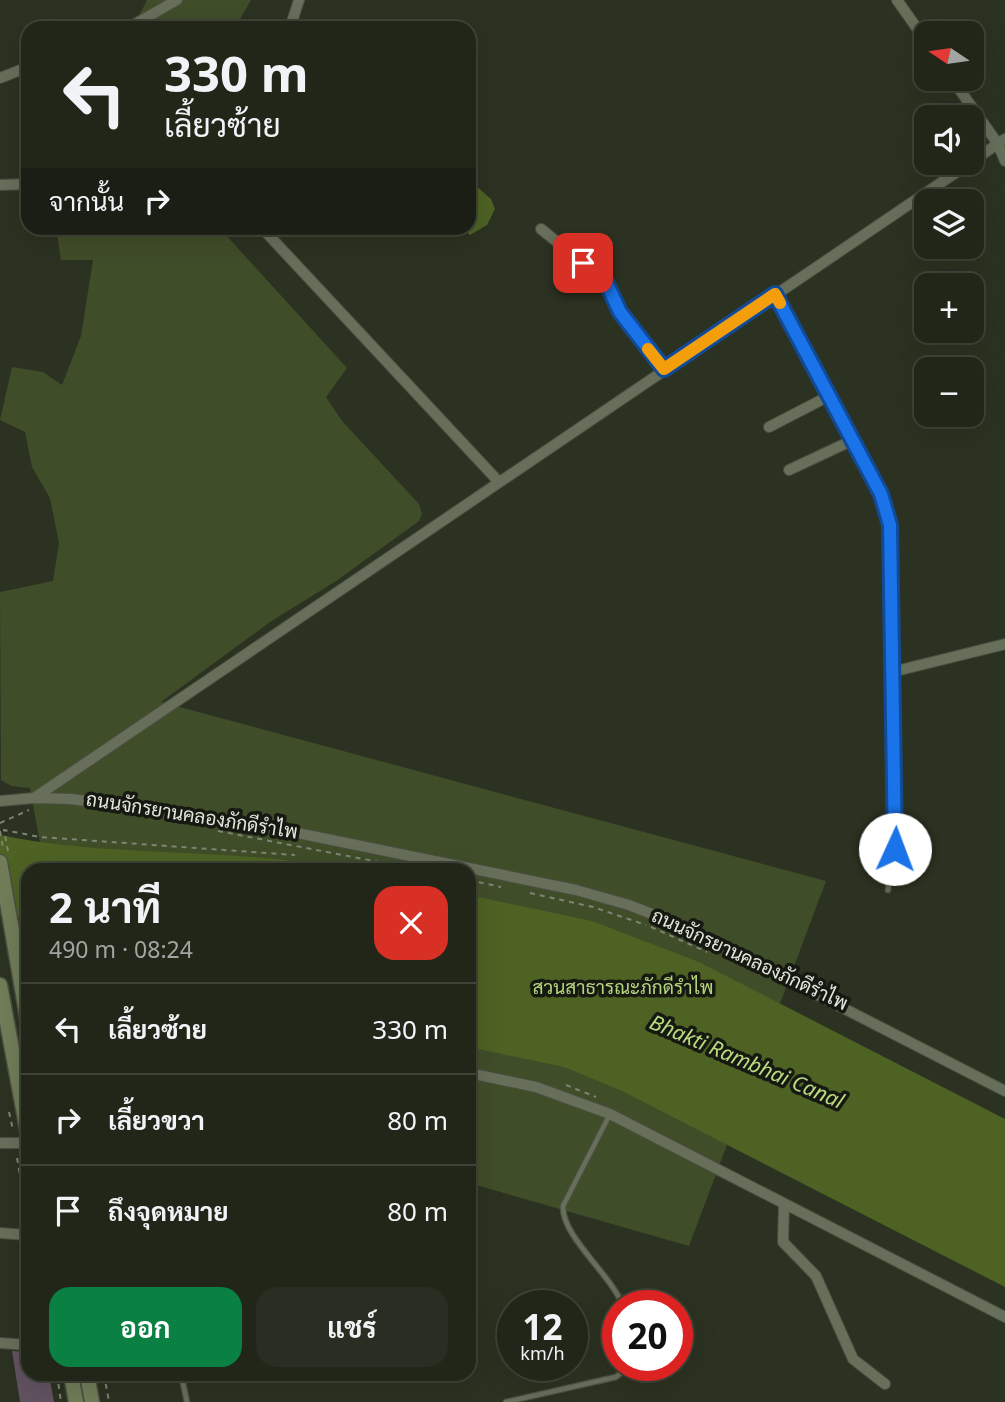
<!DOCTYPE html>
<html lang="th">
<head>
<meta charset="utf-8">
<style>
  body { margin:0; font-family:"Noto Sans",Sarabun,sans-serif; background:#292e22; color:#f1f3f6; height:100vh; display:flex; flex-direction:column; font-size:26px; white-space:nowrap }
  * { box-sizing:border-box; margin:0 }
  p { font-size:23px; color:#a2a5a2 }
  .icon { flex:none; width:38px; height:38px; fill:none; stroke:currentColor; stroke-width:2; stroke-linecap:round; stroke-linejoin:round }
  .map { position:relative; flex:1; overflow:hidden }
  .panel { position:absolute; left:21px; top:863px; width:455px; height:518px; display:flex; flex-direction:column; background:#212619; border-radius:21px; box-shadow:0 7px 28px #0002,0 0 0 2px #3e4338 }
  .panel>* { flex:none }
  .guide { position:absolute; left:21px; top:21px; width:455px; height:214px; border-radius:21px; box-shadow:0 7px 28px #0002,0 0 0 2px #3e4338; background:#212619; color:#f1f3f6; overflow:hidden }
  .needle { width:46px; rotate:283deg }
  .fabs { position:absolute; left:914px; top:21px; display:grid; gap:14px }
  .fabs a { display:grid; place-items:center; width:70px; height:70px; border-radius:14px; background:#212619; box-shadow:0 7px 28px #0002,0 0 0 2px #3e4338; font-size:35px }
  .speed { position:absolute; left:497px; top:1290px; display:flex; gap:14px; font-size:35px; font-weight:700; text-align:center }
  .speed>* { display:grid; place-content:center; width:91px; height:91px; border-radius:50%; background:#212619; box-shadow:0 7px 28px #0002,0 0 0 2px #3e4338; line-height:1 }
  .speed small { font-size:18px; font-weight:400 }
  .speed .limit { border:10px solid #d22; background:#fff; color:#111 }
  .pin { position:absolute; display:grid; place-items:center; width:60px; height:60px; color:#fff; margin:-30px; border-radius:14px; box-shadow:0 4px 10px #0006 }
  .me { position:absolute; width:77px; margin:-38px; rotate:2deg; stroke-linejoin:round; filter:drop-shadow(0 0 5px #0008) }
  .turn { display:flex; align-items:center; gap:24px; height:147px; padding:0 28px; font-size:32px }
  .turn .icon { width:91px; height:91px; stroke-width:2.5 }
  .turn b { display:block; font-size:49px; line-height:60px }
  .then { display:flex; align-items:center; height:66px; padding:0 28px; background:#0003; gap:14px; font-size:26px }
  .round { display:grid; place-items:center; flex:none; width:74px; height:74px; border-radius:21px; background:#292e22 }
  .overview { display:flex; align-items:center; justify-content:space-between; height:119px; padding:0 28px }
  h1 { font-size:42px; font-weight:700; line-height:52px }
  .cta { display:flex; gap:14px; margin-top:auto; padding:14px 28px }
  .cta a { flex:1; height:80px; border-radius:21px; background:#0b8043; color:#fff; font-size:28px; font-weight:700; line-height:80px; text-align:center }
  .cta a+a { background:#292e22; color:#f1f3f6 }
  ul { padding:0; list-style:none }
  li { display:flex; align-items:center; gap:21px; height:91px; padding:0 28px; border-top:2px solid #3e4338 }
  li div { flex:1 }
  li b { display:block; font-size:26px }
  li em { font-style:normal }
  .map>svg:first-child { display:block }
  .green { fill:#404d29 }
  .water { fill:#4d6223 }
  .building { fill:#625261 }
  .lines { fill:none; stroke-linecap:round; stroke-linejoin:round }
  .service-casing { stroke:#4a5041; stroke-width:7 }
  .minor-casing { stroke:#4a5041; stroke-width:12 }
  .secondary-casing { stroke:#4a5041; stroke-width:17 }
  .path { stroke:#7e8475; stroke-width:2; stroke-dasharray:5 5; stroke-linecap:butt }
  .service { stroke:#676f5b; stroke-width:4.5 }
  .minor { stroke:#676f5b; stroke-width:10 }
  .secondary { stroke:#707d58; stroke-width:14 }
  .route-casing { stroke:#114b97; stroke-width:18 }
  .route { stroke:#1a73e8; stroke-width:12 }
  .slow { stroke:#f59e0b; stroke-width:12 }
  .labels { text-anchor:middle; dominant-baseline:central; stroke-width:7; stroke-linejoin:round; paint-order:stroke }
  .street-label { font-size:19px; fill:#e3e8dd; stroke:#161911 }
  .park-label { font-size:19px; fill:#b5d57b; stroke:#161911 }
  .water-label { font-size:21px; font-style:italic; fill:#b9da7f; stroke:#161911 }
</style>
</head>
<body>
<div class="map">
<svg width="1005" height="1402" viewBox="0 0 1005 1402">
  <rect width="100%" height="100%" fill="#2c3221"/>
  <path class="green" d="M147,0H251L235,28H133Z
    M56,228H224V233L347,368L326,397L342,421L419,504L422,514L419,521L336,581L270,622L161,702L826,881L689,1246L469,1183V870H45L30,788L11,786L1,780L0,592L53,581L59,543L50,498L32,467L25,432L0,420L12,367L43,372L62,385L81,336L93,260H61Z"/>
  <path class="water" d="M469,180L491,199L495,209L487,225L470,235L462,228H469Z
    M0,835C115,859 234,846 349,870H28V919L0,913Z
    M469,895L592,921L699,962L1005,1119V1287L622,1091L564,1067L469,1047Z"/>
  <path class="building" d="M12,1351L28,1352V1374H49L54,1402H20Z"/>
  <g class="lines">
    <defs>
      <path id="service" d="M854,442L885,503L890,525L897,821L888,890
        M609,1116L563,1206C562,1237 611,1274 623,1306
        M181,1374L187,1402
        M506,1402L616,1377L631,1365"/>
      <path id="minor" d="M897,0L926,41
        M128,28L177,0
        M290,28L299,0
        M0,78L28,67
        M952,79L998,144L1005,161
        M971,162L1005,139
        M0,185L28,184
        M262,228L499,482
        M541,229L604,280L620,312L664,369
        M775,294L853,440L789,470
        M769,427L829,396
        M892,672L1005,644
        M34,798L71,799L249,823L576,890L629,905L685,927L1005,1091
        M0,801L34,798L970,163
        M469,1073L536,1087L610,1114L1005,1317
        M0,1143H28
        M784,1204L783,1242L816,1276L853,1359L885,1384
        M0,1233L28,1235
        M0,1343L28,1345"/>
      <path id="secondary" d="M0,862L28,1023
        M0,985L28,1135
        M71,1374L76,1402
        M87,1374L92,1402"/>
    </defs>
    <use href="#service" class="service-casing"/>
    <use href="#minor" class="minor-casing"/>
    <use href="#secondary" class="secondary-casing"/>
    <path class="path" d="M0,823L29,810
      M0,831L3,848
      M218,831L384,863
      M8,851L4,830L40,837L295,855
      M469,880L501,887
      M530,893L593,907L646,925
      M651,927L707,952
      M566,1085L596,1097
      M9,1112L13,1130
      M17,1158L28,1221
      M57,1374L61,1402
      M104,1374L109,1402"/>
    <use href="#service" class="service"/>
    <use href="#minor" class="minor"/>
    <use href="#secondary" class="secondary"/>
  </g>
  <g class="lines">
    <defs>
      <path id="route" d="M583,263L606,282L620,312L664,369L775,294L881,494L890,525L895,849"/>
    </defs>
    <use href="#route" class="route-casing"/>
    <use href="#route" class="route"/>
    <path class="slow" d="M648,349L664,369L775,294L780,303"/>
  </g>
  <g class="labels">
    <g class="street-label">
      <text transform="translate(192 815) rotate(9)">ถนนจักรยานคลองภักดีรำไพ</text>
      <text transform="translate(750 959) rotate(25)">ถนนจักรยานคลองภักดีรำไพ</text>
    </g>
    <g class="park-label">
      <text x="623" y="987">สวนสาธารณะภักดีรำไพ</text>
    </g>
    <g class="water-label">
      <text transform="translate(747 1061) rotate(23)">Bhakti Rambhai Canal</text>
    </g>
  </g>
</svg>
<div class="fabs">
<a><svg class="needle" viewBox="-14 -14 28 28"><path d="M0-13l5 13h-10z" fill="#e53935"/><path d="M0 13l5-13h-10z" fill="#a2a5a2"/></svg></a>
<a><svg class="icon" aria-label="sound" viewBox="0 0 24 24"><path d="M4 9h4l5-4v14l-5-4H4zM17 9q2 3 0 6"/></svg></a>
<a><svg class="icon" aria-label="layers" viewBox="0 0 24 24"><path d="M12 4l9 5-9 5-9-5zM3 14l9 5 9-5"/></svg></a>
<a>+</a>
<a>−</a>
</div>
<div class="speed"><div>12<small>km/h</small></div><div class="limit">20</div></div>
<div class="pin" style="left:583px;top:263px;background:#d93025"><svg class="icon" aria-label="arrive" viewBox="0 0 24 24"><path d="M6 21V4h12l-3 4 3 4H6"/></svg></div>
<svg class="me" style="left:895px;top:849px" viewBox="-20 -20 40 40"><circle r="19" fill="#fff"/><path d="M0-13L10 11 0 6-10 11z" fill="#1a73e8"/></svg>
<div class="guide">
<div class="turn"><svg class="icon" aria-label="left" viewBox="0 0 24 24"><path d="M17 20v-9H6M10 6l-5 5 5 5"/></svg><div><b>330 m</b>เลี้ยวซ้าย</div></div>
<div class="then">จากนั้น<svg class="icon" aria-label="right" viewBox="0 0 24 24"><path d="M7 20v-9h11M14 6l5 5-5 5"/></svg></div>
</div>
<section class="panel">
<div class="overview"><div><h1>2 นาที</h1><p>490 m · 08:24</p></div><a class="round" style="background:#d93025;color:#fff"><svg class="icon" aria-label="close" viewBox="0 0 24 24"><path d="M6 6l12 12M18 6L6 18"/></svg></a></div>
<ul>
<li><svg class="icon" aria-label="left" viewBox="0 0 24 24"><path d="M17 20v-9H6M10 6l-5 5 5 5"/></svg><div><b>เลี้ยวซ้าย</b></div><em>330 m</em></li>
<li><svg class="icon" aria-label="right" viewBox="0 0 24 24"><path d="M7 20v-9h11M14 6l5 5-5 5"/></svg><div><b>เลี้ยวขวา</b></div><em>80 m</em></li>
<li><svg class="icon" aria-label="arrive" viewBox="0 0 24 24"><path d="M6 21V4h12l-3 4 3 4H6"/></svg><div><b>ถึงจุดหมาย</b></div><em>80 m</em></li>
</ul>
<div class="cta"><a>ออก</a><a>แชร์</a></div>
</section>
</div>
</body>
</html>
